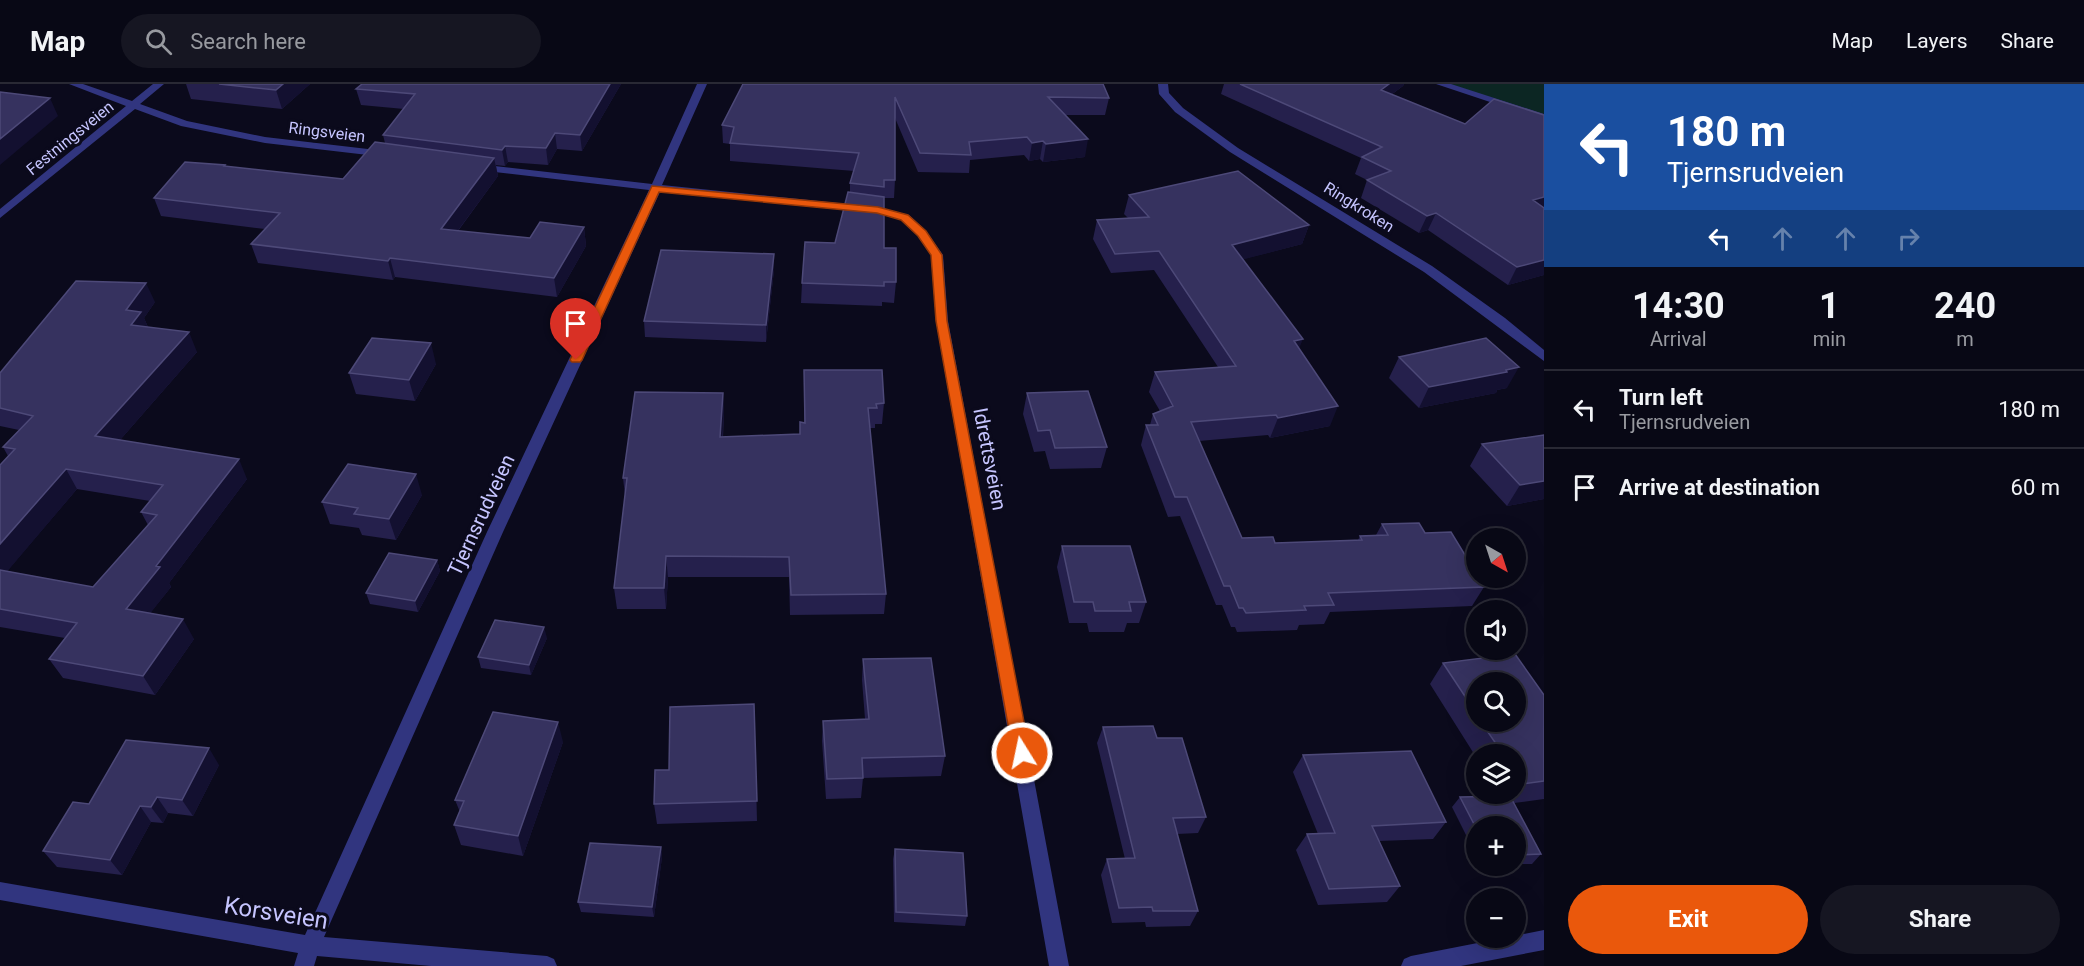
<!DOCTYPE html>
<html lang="en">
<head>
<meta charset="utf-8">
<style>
  body { margin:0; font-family:Roboto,sans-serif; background:#161622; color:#f1f3f6; height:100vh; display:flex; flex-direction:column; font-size:22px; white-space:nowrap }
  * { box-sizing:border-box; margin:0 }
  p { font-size:20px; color:#989aa0 }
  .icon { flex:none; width:33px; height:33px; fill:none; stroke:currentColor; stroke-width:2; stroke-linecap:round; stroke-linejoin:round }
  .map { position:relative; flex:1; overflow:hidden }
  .sheet { display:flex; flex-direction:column; background:#080815; width:540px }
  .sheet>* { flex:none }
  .guide { background:#1a4fa0; color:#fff; overflow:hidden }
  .needle { width:39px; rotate:141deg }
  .fabs { position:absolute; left:1466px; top:444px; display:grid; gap:12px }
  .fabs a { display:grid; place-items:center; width:60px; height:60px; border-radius:50%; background:#080815; box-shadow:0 6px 24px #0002,0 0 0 2px #292934; font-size:30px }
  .pin { position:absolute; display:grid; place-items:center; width:51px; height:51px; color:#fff; margin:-62px -26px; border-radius:50% 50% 50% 0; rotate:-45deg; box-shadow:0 0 6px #0007 }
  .pin .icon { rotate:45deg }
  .me { position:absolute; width:66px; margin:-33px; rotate:350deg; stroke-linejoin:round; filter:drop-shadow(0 0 4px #0008) }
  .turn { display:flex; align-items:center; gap:21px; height:126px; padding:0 24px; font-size:27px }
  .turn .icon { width:78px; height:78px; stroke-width:2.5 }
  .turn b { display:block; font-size:42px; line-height:51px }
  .lanes { display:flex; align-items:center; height:57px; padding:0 24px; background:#0003; justify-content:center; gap:30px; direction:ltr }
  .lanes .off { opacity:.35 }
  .eta { display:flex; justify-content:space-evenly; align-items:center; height:102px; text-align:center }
  .eta b { font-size:36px; font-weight:700; line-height:42px }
  .primary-button { display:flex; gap:12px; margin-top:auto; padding:12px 24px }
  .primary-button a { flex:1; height:69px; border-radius:36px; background:#ea580c; color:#fff; font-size:24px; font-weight:700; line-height:69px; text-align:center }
  .primary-button a+a { background:#161622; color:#f1f3f6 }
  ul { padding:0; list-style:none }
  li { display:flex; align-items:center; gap:18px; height:78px; padding:0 24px; border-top:2px solid #292934 }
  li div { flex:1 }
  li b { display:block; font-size:22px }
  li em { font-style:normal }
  header { display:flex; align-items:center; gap:36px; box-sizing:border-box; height:84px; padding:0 30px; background:#080815; border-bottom:2px solid #292934 }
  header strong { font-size:28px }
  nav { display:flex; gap:33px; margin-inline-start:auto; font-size:21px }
  .search { width:420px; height:54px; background:#161622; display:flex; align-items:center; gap:15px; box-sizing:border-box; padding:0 21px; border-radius:33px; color:#989aa0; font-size:22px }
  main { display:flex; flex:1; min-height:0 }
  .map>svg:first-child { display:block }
  .green { fill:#0c2623 }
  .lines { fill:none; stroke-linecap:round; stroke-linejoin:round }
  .minor { fill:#31357f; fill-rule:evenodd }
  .wall { fill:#25204c; fill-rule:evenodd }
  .shaded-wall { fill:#131030 }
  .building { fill:#36325f; stroke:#4d4978; stroke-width:1.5 }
  .route { fill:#ea580c; stroke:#983908; stroke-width:1.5 }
  .labels { text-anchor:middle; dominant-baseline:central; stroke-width:6; stroke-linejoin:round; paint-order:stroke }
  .far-street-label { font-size:16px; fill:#c6c5ff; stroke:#0b0a1c }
  .street-label { font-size:20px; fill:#c6c5ff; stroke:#0b0a1c }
  .near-street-label { font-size:24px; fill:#c6c5ff; stroke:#0b0a1c }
</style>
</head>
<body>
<header>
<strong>Map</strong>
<div class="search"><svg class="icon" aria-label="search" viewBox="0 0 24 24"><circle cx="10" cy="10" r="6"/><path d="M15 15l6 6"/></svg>Search here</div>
<nav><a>Map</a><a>Layers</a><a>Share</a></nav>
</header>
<main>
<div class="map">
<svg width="1544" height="882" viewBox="0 0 1544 882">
  <rect width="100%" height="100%" fill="#0b0a1c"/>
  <path class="green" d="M1444,0H1544V31Z"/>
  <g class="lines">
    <path class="minor" d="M69,0H83L132,17L153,0H164L140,20L187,37L265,53L385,67L390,70L385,73L265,59L181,42L135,25L0,134V125L126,22Z
      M697,0H707L662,101L878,123L909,131L926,147L943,171L948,237L1069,882H1049L936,237L931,171L918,151L901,135L878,129L660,108L503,448L324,853L547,872L554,875L557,882H431L317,872L314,882H294L298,869L0,816V798L305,851L487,448L649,106L477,86L472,83L477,80L652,100Z
      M1158,0H1168L1169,9L1183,24L1238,64L1432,182L1505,234L1544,266V277L1424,188L1230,68L1175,28L1159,10Z
      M1436,0H1451L1544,30V36Z
      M1544,846V866L1461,882H1401L1404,875L1411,872Z"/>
  </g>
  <path class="wall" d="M186,0H310L282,25L191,15Z
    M621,0L582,67L557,65L548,81L508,78L505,82L496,81L498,92L458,147L530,154L584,143L586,162L557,213L395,193L393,196L258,179L251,160L265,145L161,132L154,114L225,81L226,83L343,95L385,59L383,51L404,25L361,21L356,5Z
    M743,0L1109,14L1105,31H1065L1085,73L1043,78L1040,75L1029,77L1024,71L970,76L969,89L918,88L895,34V96L894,114H884V164L896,198L894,219L882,218V222L801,219L802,199L835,159L850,108V99L854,87L730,77V60L723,59L722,41Z
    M1224,0H1404L1403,2L1391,11L1465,40L1544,31V191L1508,201L1428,146L1419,149L1361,114L1367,96L1355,90L1361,74L1221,10Z
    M1129,111L1309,141L1302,160L1243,175L1299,265L1330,342L1270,354L1268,351L1199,357L1242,454L1275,459L1358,456L1360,452L1376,451L1382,440L1425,449L1484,503L1472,522L1330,528L1324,540L1299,541L1297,546L1237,548L1235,543H1231L1222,521H1216L1180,432L1168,433L1141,361L1146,341H1150L1153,330L1160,327L1149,308L1155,288L1218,283L1154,186L1111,189L1093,155L1097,136L1128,134L1124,130Z
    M774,186L766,258L645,253L644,237Z
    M155,218L144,234L148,243L197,268L120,356L247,395L169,499L171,503L150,529L194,555L155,611L63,594L49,575L65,554L0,543V381L8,372L3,363L19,346L0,342V289ZM77,405L150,417L141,428L148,441L93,503L7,487Z
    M1399,273L1507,304L1497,306L1496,309L1419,324L1389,294Z
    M436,280L415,317L356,310L349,289Z
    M804,286L884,319L882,340H875V344H870L886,510L884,530L790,531L789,493H668L666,525H617L614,504L625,411L623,394L723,309L724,330L723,353L800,350L804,339Z
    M1027,309L1107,363L1101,384L1050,385L1045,367L1034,368L1023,330Z
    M1544,351V415L1507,422L1470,382L1482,360Z
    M422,411L396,456L362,451L359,444L330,440L322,418Z
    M1062,462L1146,518L1139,539H1127L1124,548H1089L1087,539H1069L1057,483Z
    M437,476L440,487L418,528L370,520L366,509Z
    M547,554L531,591L481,584L478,573Z
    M863,575L945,672L941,692L863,694L861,714L826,715L822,657L823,637L865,635L862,596Z
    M1443,579L1544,611V715L1514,719L1541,770L1532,780H1515V742H1476V771L1452,723L1460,713L1501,712L1499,710H1515V670H1476V673L1430,600ZM1476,598L1515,638H1476Z
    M754,620L757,737L657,740L654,720L669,686Z
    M1103,643L1157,654L1206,733L1198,749L1177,750L1198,827L1190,842L1146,843L1145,838L1112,839L1101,791L1107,775H1125L1097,659Z
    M563,658L523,772L461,761L454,741L460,728L455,716Z
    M1303,671L1446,738L1433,755L1379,757L1400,802L1387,818L1318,821L1296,766L1307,750H1318L1293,688Z
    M219,681L193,732L168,729L163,739L151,738L122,791L57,783L43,767L89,720Z
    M661,763L662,773L654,833L581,828L578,818Z
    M895,765L967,832L965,842L894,838L893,775Z"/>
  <path class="shaded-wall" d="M283,0H310L282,25L276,6Z
    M610,0H621L582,67L580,51Z
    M1389,0H1404L1403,2L1374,23L1381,6Z
    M50,14L58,32L0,81V55Z
    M555,49L557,65L548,81L546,64Z
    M1088,55L1085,73L1043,78L1046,60Z
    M1043,57L1040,75L1029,77L1032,59Z
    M505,62L508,78L505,82L502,66Z
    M494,74L498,92L445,164L441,145Z
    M1544,113V128L1533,116Z
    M1436,129L1428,146L1419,149L1427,132Z
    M1309,141L1302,160L1226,180L1232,161Z
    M584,143L586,162L557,213L554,194Z
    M774,170V186L766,258V241Z
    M390,174L395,193L393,196L388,177Z
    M1544,176V191L1508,201L1517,183Z
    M146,199L155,218L144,234L150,248L131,241L126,226Z
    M189,248L197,268L106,372L95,352Z
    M1303,255L1295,274L1294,257Z
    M431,259L436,280L415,317L409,296Z
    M1519,283L1507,304L1497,306L1496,309L1419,324L1429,303Z
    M723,309L724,330L721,373L720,353Z
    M1338,322L1330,342L1270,354L1278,334Z
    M239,375L247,395L169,499L171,503L138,545L126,525L156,482Z
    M66,385L77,405L0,496V460Z
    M416,390L422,411L396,456L389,435Z
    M1544,397V415L1507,422L1520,401Z
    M666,472L668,493L666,525L664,504Z
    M437,476L440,487L418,528L415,517Z
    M183,535L194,555L155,611L143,592Z
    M544,543L547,554L531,591L529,581Z
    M558,638L563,658L523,772L518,752Z
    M209,664L219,681L193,732L182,716Z
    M157,713L168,729L163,739L151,723Z
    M140,722L151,738L122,791L110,776Z
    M661,763L662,773L654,833L652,823Z"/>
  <path class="building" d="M219,0H283L276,6Z
    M362,0H610L580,51L555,49L546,64L505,62L502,66L383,51L415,10L356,5Z
    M743,0H1103L1109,14L1048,13L1088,55L1046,60L1043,57L1032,59L1027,53L969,58L971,71L920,69L895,13V96H884V103L850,99L859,69L730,59L734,43L722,41Z
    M1240,0H1389L1381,6L1465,40L1494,15L1544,31V113L1533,116L1544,124V176L1517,183L1436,129L1427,132L1367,96L1391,87L1362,73L1382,63Z
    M0,8L50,14L0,55Z
    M375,58L494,74L441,145L530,154L540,138L584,143L554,194L390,174L388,177L251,160L280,129L154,114L185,78L225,81L224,82L343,95Z
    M1238,87L1309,141L1232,161L1303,255L1294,257L1338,322L1278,334L1276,331L1191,338L1242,454L1273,453L1275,459L1362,456L1360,452L1388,451L1382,440L1419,439L1425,449L1451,448L1476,489V494H1479L1484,503L1328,509L1334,521L1304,522L1306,526L1246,529L1243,524H1239L1230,502H1224L1187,413H1175L1146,341H1158L1153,330L1173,322L1155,288L1236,282L1159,167L1115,170L1097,136L1149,133L1129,111Z
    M848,108L884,113V164H896V198H884V202L802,199L805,158L835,159Z
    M661,166L774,170L766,241L644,237Z
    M76,197L146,199L126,226L141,228L131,241L189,248L95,352L239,375L156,482L160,483L126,525L183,535L143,592L49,575L77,539L0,525V486L93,503L157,431L141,428L163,401L66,385L0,460V381L15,365L3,363L33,332L0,324V289Z
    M372,254L431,259L409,296L349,289Z
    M1486,254L1519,283L1506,286L1507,288L1429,303L1399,273Z
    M804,286H882L884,319L876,320L877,324H868L886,510L791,511L789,473L666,472L664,504H614L627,394H623L635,308L723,309L720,353L800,350V338L805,339Z
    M1088,307L1107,363L1055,364L1050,346L1038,347L1027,309Z
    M1544,351V397L1520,401L1482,360Z
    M348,380L416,390L389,435L354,430L358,424L322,418Z
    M1062,462H1130L1146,518H1129L1131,527H1095L1093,518H1074Z
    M389,469L437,476L415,517L366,509Z
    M495,536L544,543L529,581L478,573Z
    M1515,570L1544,611V697L1522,700L1515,689V670H1503L1481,638H1515V598H1476V629L1443,579Z
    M931,574L945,672L862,674L863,694L827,695L823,637L869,635L863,575Z
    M754,620L757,717L654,720L655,686H669L670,623Z
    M493,628L558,638L518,752L454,741L464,717L455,716Z
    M1153,642L1157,654H1182L1206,733L1173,734L1198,827H1153L1152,823L1119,824L1107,775L1135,774L1103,643Z
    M126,656L209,664L182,716L157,713L151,723L140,722L110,776L43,767L73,718L89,720Z
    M1411,667L1446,738L1372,742L1400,802L1329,805L1307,750L1335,749L1303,671Z
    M1510,712L1541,770L1515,771V742H1476V744L1460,713Z
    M590,759L661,763L652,823L578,818Z
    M895,765L963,769L967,832L896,828Z"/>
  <path class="route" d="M652,102L878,123L908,131L926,147L942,171L947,237L1030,669L1027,674L1022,676L1016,674L1013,669L936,237L931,171L918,152L901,136L877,129L659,108L582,276L580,278H572L570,276Z"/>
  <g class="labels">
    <g class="far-street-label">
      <text transform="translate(327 48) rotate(7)">Ringsveien</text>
      <text transform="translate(70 54) rotate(-39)">Festningsveien</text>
      <text transform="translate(1359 123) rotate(32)">Ringkroken</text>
    </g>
    <g class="street-label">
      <text transform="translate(990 375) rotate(79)">Idrettsveien</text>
      <text transform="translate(481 431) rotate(-65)">Tjernsrudveien</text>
    </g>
    <g class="near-street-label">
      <text transform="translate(276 829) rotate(9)">Korsveien</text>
    </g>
  </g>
</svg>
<div class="fabs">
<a><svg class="needle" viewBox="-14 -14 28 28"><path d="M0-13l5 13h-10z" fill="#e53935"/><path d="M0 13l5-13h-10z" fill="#989aa0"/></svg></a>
<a><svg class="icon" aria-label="sound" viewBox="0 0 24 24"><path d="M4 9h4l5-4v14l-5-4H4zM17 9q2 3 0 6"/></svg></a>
<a><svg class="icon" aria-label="search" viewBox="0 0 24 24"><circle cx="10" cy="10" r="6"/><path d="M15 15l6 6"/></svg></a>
<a><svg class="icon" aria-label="layers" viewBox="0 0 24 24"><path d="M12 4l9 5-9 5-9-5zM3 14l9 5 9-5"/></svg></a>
<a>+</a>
<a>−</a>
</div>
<div class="pin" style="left:576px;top:276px;background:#d93025"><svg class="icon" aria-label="arrive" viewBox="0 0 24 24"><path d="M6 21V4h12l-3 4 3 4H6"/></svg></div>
<svg class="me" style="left:1022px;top:669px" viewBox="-20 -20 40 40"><circle r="17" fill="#ea580c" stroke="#fff" stroke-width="3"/><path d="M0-11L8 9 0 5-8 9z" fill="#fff"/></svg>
</div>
<section class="sheet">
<div class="guide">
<div class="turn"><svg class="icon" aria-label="left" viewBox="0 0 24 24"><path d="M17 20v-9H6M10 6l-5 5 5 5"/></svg><div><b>180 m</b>Tjernsrudveien</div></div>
<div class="lanes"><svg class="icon" aria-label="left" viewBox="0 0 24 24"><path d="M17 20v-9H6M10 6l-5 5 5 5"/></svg><svg class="icon off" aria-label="ahead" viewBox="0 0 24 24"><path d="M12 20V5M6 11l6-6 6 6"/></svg><svg class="icon off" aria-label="ahead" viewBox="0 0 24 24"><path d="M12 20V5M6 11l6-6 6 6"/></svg><svg class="icon off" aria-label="right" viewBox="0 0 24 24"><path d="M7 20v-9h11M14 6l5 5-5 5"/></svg></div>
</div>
<div class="eta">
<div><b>14:30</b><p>Arrival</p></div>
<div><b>1</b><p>min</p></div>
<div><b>240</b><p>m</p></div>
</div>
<ul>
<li><svg class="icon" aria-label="left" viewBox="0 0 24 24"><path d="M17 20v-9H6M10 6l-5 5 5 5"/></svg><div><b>Turn left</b><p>Tjernsrudveien</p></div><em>180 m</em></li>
<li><svg class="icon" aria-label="arrive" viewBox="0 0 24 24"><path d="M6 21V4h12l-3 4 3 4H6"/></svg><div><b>Arrive at destination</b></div><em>60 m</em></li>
</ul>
<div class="primary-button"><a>Exit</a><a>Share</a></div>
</section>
</main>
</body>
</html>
